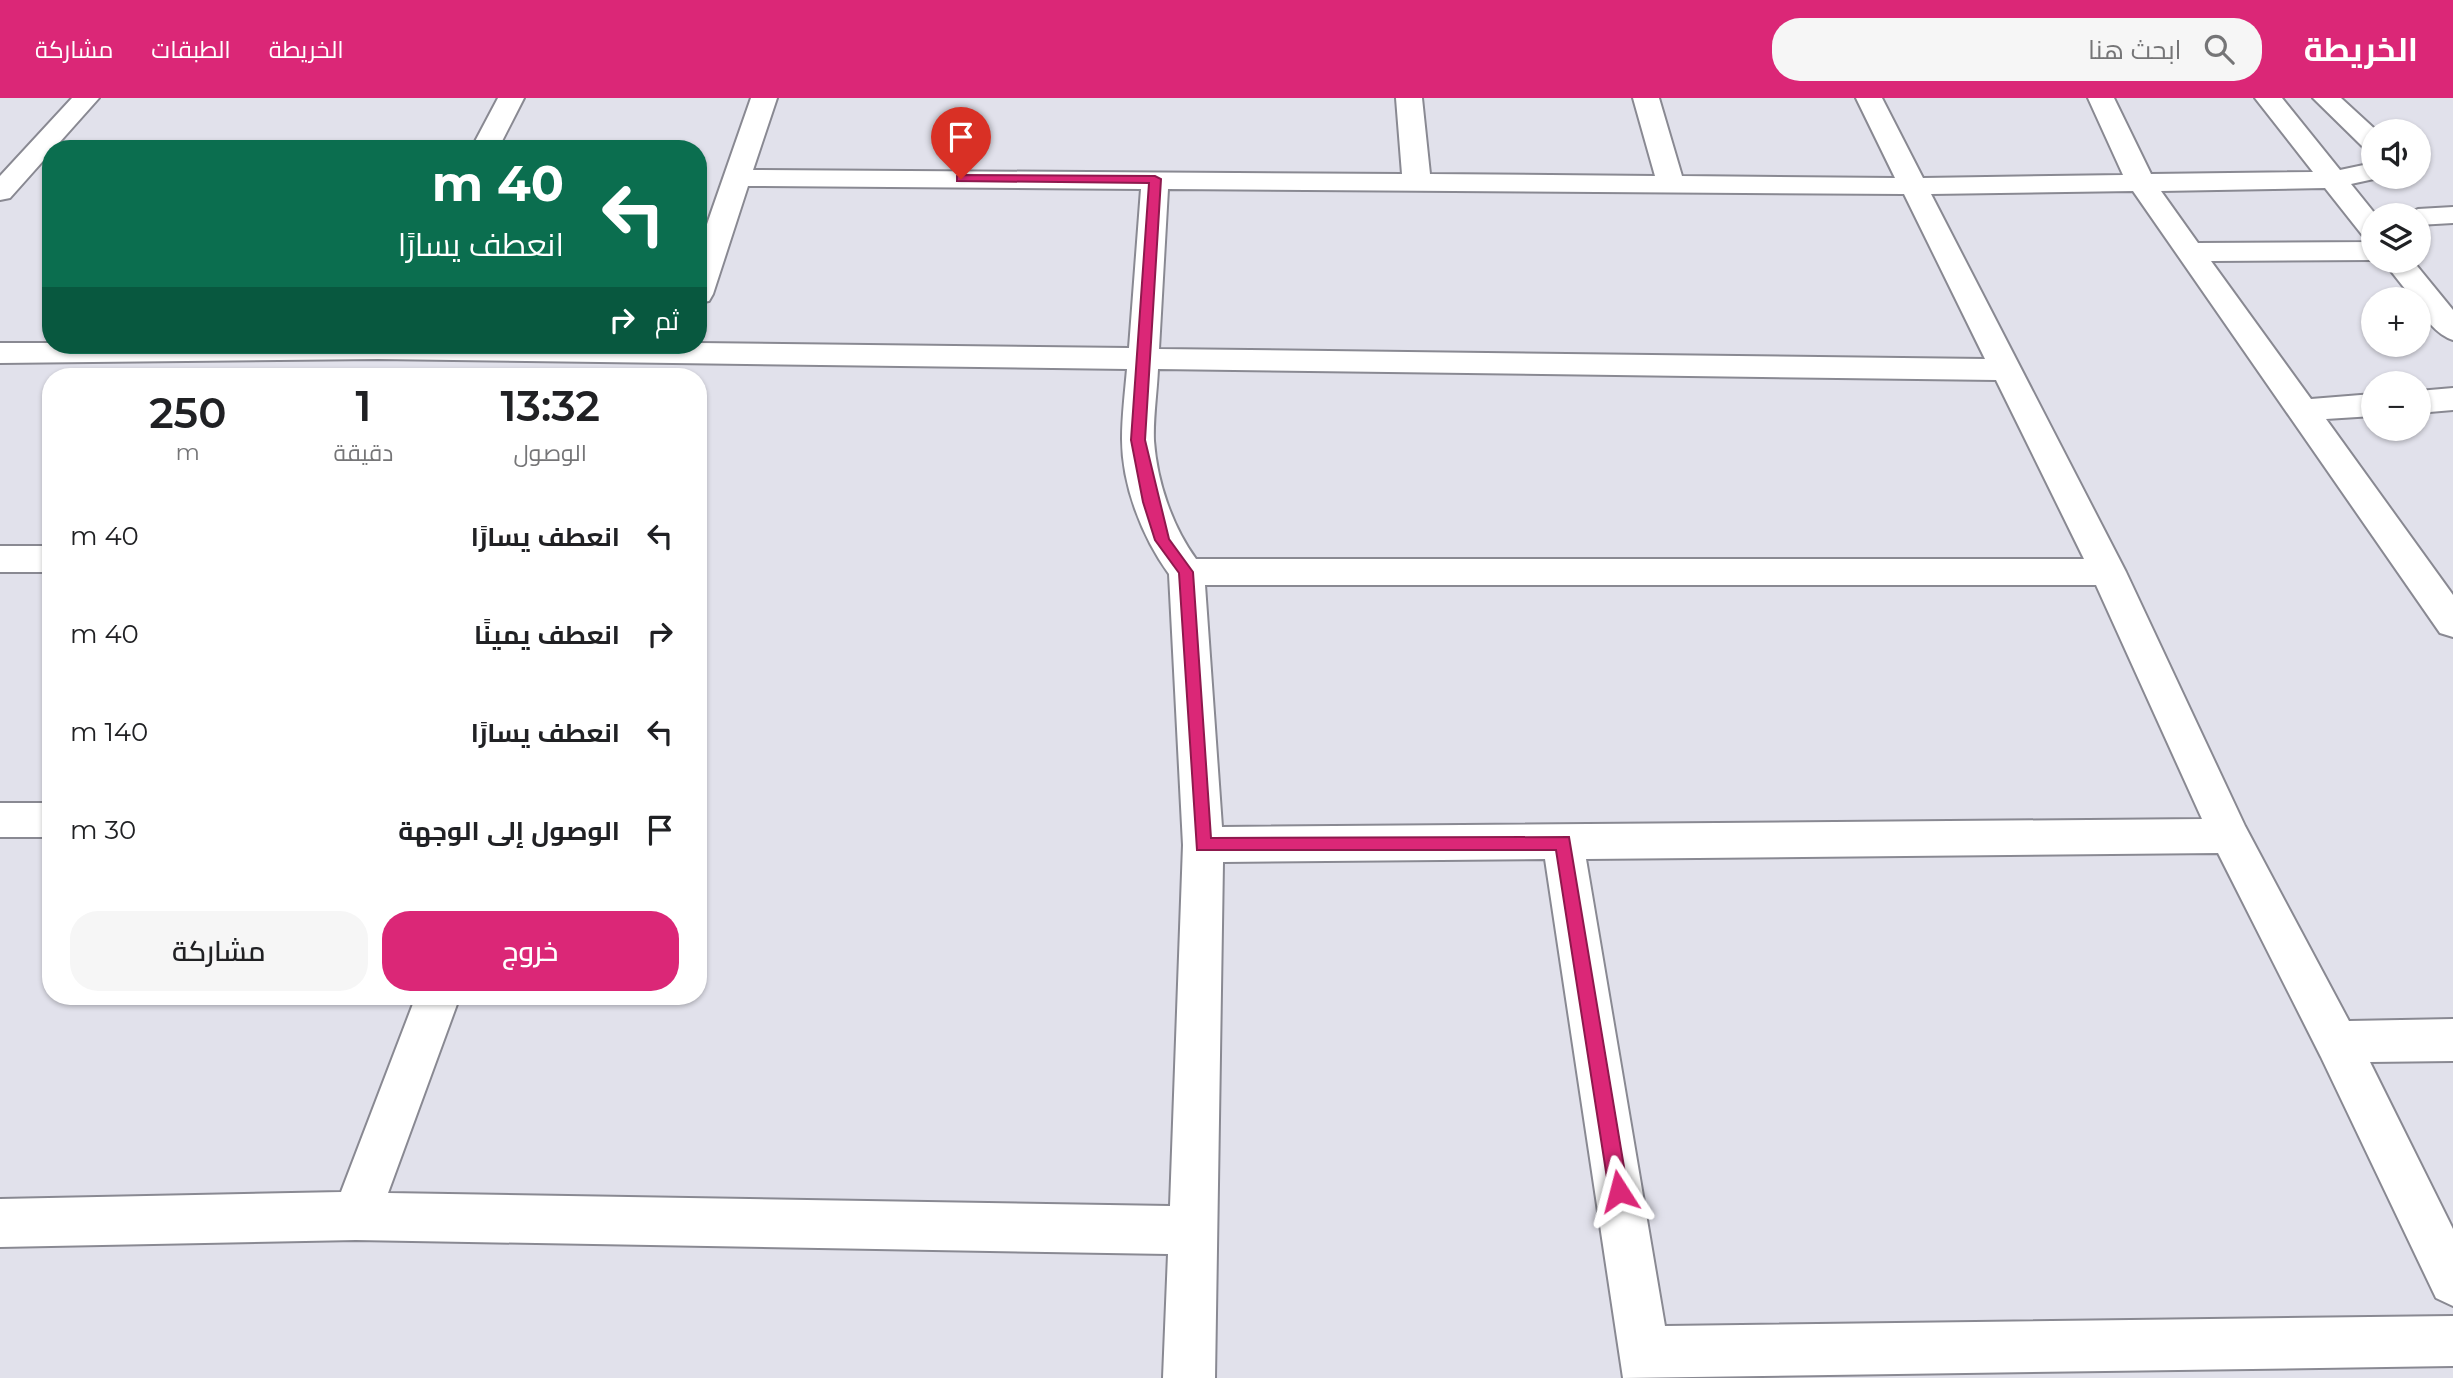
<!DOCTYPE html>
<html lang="ar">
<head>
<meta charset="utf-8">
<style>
  body { margin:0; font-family:Montserrat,Cairo,sans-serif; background:#f6f6f6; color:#202124; direction:rtl; height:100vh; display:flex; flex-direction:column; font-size:26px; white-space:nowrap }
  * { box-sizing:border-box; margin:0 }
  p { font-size:23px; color:#757577 }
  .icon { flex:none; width:38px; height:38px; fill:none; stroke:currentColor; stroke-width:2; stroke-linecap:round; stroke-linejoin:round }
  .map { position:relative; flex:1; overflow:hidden; direction:ltr }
  .side { position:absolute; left:42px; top:270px; width:665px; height:637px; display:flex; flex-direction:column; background:#fff; border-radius:28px; box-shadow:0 2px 5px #0004; direction:rtl }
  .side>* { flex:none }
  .guide { position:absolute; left:42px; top:42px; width:665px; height:214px; border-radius:28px; box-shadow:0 2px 5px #0004; direction:rtl; background:#0b6e4f; color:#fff; overflow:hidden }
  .buttons { position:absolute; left:2361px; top:21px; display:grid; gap:14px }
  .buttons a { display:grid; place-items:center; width:70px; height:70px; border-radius:50%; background:#fff; box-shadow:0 2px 5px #0004; font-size:35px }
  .pin { position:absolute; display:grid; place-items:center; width:60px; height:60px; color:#fff; margin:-72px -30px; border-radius:50% 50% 50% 0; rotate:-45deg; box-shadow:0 0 7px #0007 }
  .pin .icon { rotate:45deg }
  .me { position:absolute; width:77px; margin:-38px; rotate:351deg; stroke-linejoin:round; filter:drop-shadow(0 0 5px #0008) }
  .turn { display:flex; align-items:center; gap:24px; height:147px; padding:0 28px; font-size:32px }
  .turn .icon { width:91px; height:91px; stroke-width:2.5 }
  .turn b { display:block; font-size:49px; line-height:60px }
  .then { display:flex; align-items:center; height:66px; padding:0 28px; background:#0003; gap:14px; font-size:26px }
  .eta { display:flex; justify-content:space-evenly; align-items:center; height:119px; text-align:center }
  .eta b { font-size:42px; font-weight:600; line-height:49px }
  .action { display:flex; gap:14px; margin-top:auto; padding:14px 28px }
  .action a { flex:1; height:80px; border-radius:28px; background:#db2777; color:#fff; font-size:28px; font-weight:600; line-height:80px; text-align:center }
  .action a+a { background:#f6f6f6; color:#202124 }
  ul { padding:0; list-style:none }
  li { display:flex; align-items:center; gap:21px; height:98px; padding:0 28px }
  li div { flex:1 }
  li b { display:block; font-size:26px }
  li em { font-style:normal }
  header { display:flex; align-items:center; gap:42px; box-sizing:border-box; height:98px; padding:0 35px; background:#db2777; color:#fff }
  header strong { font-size:33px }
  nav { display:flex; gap:38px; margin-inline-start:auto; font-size:24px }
  .search { width:490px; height:63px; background:#f6f6f6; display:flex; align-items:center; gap:18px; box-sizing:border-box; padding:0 24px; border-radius:28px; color:#757577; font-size:26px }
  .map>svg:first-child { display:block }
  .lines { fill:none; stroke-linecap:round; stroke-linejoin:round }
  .minor-casing { stroke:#898992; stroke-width:4 }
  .minor { fill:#fff; fill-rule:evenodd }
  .route { fill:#db2777; stroke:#8e194d; stroke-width:2 }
</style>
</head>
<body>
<header>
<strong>الخريطة</strong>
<div class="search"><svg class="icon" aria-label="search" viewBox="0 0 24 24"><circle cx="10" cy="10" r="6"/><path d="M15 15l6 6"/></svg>ابحث هنا</div>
<nav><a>الخريطة</a><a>الطبقات</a><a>مشاركة</a></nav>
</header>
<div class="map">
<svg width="2453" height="1280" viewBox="0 0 2453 1280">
  <rect width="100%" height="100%" fill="#e1e1eb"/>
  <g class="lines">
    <defs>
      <path id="minor" d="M72,0H99L10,100L0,102V78Z
        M498,0H524L498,51H471Z
        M751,0H777L753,72L1402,76L1396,0H1422L1430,76L1655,78L1633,0H1659L1682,78L1895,80L1856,0H1882L1923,80L2123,77L2088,0H2114L2151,76L2313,74L2255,0H2282L2340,72L2373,65V79H2383L2351,86L2376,117H2373V141L2363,138L2325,90L2161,93L2198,145L2373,144V162L2211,163L2311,301L2373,296V318L2326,321L2453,497V539L2440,535L2133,93L1931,96L2126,474L2245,728L2349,923L2453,921V963L2370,964L2453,1131V1208L2436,1200L2321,959L2218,755L1586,761L1665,1228L2453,1218V1268L1623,1280L1545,761L1223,764L1215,1280H1163L1168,1156L356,1142L0,1149V1101L341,1094L416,898H460L388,1095L1170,1108L1183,747L1169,476C1142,439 1122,387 1122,341C1122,318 1125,294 1127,271L378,261L0,265V245H698L1129,250L1141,91L748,88L713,196L709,203L698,205V152ZM1168,91L1904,96L1985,261L1159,251ZM1158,271L1996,282L2084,461H1196C1172,428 1157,384 1154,343C1153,320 1157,295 1158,271ZM1205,487H2096L2202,721L1222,729Z
        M2313,0H2341L2377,33H2373V52L2364,50Z
        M2453,109V125L2418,127V117H2405L2418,111Z
        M2383,163H2413L2453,212V242C2439,238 2418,217 2418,201H2413Z
        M2453,290V312L2418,315V293Z
        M0,448H51V474H0Z
        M0,705H51V739H0Z"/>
    </defs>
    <use href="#minor" class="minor-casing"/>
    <use href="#minor" class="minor"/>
  </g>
  <path class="route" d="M961,77L1155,78L1161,81L1145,342L1169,441L1193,474L1211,740L1569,739L1628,1093L1626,1100L1619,1103L1612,1100L1609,1093L1556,752H1197L1179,475L1155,442L1143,404L1131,342L1149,85L957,83V78Z"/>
</svg>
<div class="buttons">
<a><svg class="icon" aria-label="sound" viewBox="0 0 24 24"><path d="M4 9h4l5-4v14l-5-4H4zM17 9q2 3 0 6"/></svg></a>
<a><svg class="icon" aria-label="layers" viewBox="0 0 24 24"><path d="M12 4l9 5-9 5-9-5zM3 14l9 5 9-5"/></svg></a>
<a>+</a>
<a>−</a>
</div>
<div class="pin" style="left:961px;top:81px;background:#d93025"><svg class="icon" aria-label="arrive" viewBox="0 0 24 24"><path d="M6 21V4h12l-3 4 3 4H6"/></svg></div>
<svg class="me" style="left:1619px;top:1093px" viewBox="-20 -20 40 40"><path d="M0-17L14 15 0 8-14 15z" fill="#db2777" stroke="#fff" stroke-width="4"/></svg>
<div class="guide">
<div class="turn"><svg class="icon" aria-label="left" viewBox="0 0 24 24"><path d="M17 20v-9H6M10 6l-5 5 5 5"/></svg><div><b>40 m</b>انعطف يسارًا</div></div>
<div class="then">ثم<svg class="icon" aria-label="right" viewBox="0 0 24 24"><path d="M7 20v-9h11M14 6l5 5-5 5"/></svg></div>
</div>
<section class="side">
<div class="eta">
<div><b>13:32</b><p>الوصول</p></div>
<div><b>1</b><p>دقيقة</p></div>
<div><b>250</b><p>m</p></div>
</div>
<ul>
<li><svg class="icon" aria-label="left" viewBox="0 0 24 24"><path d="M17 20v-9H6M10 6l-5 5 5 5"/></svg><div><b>انعطف يسارًا</b></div><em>40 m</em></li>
<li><svg class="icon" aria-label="right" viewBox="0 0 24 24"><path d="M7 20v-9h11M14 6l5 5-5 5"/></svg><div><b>انعطف يمينًا</b></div><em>40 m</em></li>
<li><svg class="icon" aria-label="left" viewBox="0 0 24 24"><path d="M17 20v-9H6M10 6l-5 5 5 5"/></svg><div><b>انعطف يسارًا</b></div><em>140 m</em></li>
<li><svg class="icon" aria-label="arrive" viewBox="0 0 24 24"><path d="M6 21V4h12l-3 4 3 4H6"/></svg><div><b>الوصول إلى الوجهة</b></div><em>30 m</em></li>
</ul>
<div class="action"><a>خروج</a><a>مشاركة</a></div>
</section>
</div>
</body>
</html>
